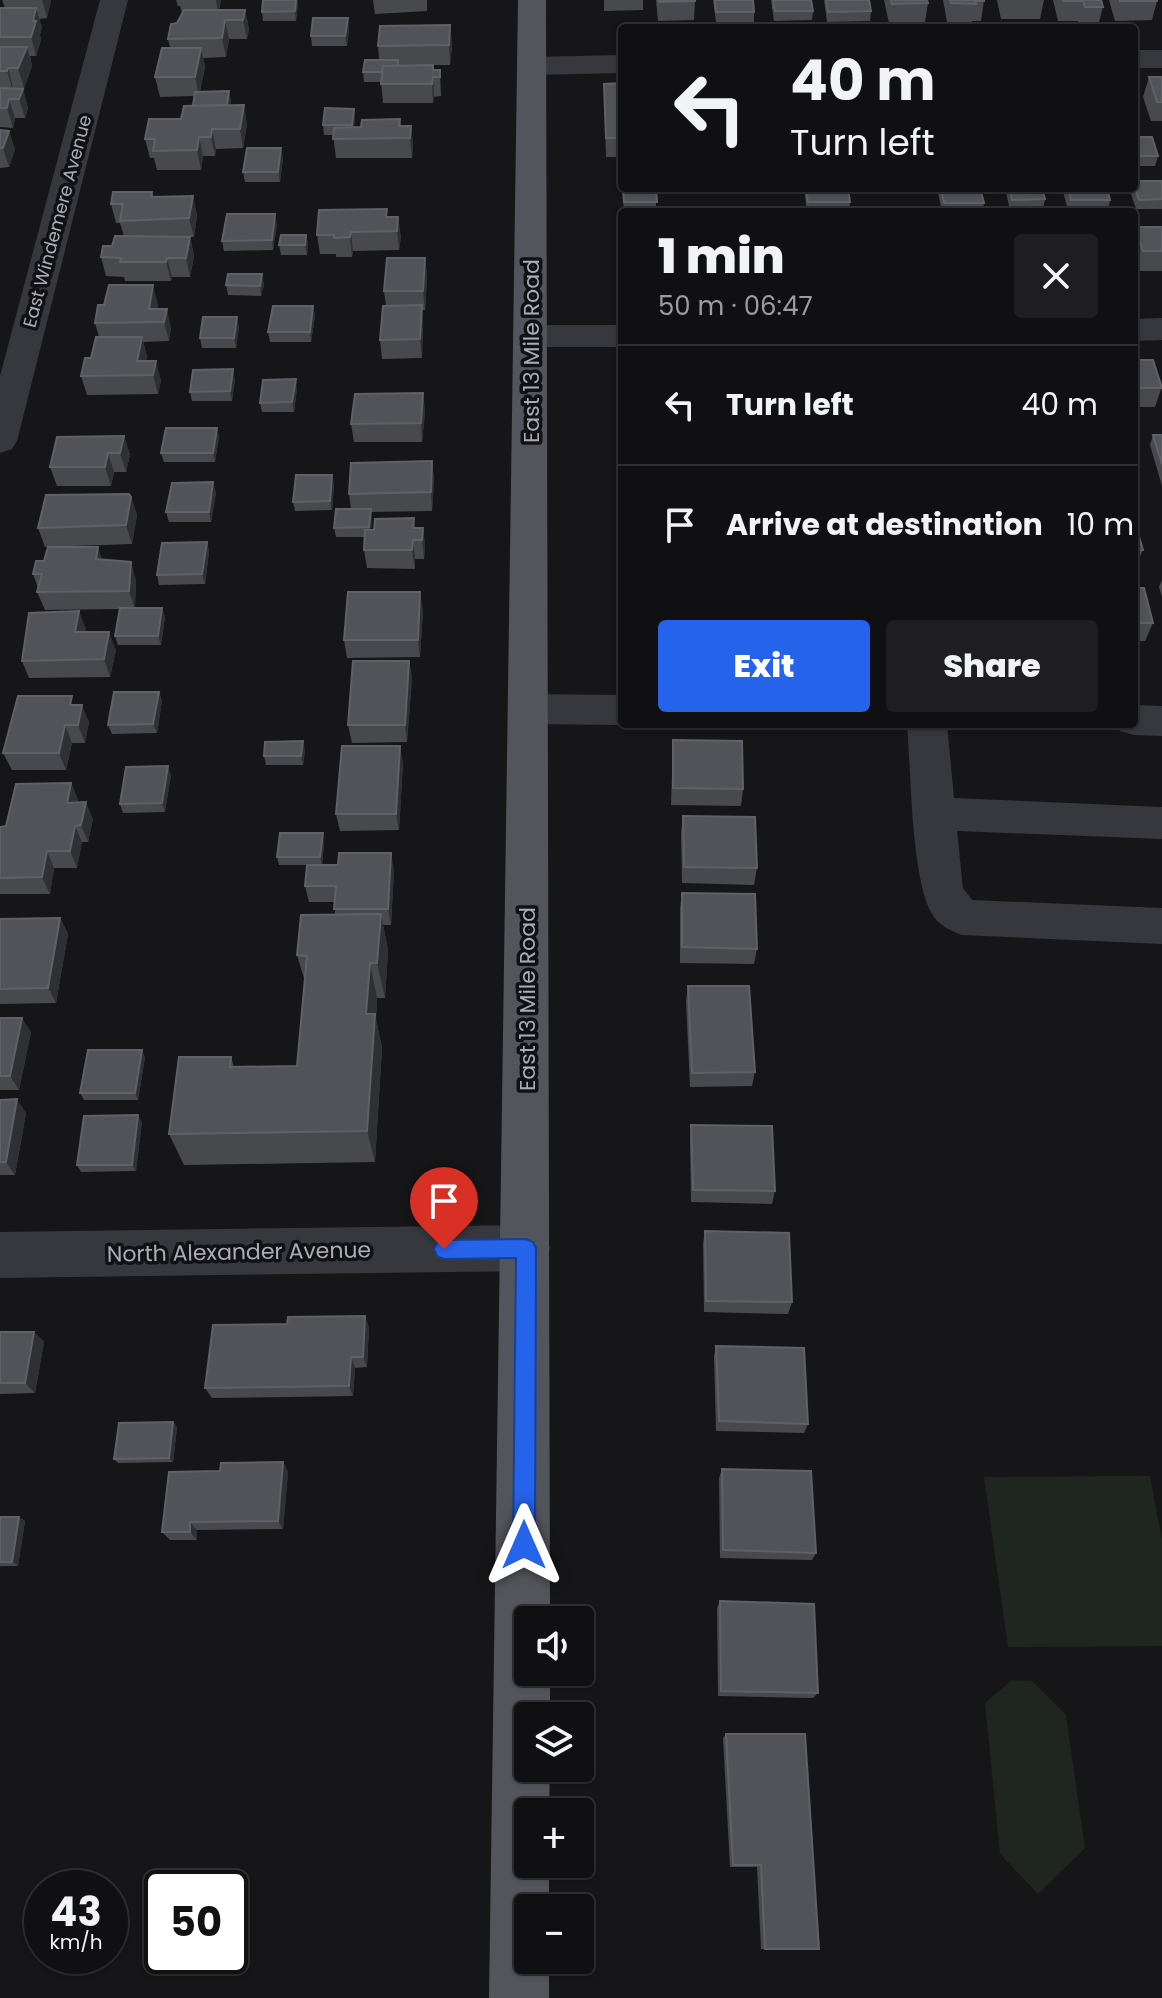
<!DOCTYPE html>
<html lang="en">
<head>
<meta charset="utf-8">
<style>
  body { margin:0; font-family:Poppins,sans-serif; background:#1e1e20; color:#f1f3f6; height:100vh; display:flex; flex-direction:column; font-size:30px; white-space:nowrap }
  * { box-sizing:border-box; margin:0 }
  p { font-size:26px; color:#9c9d9f }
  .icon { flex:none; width:44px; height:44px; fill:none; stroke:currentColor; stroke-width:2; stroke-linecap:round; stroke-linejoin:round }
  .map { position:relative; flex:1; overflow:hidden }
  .sheet { position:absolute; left:618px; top:208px; width:520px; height:520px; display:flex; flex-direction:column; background:#101012; border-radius:8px; box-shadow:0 2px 6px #0004,0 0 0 2px #303032 }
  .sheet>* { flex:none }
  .hud { position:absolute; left:618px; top:24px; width:520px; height:168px; border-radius:8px; box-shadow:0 2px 6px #0004,0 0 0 2px #303032; background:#101012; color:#f1f3f6; overflow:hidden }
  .tools { position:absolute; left:514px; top:1606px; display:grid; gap:16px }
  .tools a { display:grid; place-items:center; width:80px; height:80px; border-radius:8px; background:#101012; box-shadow:0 2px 6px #0004,0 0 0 2px #303032; font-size:40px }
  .speed { position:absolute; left:24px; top:1870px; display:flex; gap:16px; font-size:40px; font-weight:700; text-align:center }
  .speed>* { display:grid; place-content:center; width:104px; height:104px; border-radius:50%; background:#101012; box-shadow:0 2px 6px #0004,0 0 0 2px #303032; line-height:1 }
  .speed small { font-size:20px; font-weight:400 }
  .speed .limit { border:4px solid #111; border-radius:12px; background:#fff; color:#111 }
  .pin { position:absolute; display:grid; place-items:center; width:68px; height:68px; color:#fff; margin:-82px -34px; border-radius:50% 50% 50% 0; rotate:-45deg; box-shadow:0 0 8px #0007 }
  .pin .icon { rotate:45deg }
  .me { position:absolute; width:88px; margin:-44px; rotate:0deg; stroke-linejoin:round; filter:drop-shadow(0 0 6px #0008) }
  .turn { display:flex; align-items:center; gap:28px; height:168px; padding:0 40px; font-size:36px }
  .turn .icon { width:104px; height:104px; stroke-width:2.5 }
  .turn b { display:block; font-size:56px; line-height:68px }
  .round { display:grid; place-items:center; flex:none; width:84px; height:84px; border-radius:8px; background:#1e1e20 }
  .head { display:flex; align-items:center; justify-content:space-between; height:136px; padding:0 40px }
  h1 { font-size:48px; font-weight:800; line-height:60px }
  .cta { display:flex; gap:16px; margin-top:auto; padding:16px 40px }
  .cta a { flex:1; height:92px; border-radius:8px; background:#2563eb; color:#fff; font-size:32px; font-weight:800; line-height:92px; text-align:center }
  .cta a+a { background:#1e1e20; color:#f1f3f6 }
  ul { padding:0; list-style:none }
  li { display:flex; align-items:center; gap:24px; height:120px; padding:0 40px; border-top:2px solid #303032 }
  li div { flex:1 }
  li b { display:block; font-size:30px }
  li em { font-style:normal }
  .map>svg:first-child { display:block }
  .green { fill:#1e261f }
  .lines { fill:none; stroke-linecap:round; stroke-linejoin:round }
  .minor { fill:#37383d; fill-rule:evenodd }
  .major { fill:#53555c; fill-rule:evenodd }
  .wall { fill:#47494d }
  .shaded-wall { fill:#2f3033 }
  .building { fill:#525359; stroke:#5f6168; stroke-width:2 }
  .route { fill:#2563eb; stroke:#184099; stroke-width:2 }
  .labels { text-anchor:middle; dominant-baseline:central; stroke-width:7; stroke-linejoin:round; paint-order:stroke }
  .far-street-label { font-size:18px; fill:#a8adb8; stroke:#111113 }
  .street-label { font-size:22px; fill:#a8adb8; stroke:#111113 }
</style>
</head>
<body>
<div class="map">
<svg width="1162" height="1998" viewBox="0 0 1162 1998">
  <rect width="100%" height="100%" fill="#161618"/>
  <path class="green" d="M1150,1476L1162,1540V1646L1008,1647L984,1477Z
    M1012,1680L1032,1681L1066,1715L1085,1848L1038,1894L1000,1854L985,1703Z"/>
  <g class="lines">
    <path class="minor" d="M100,0H128L17,441L12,449L0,453V376Z
      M1134,50H1162V68H1134Z
      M622,55V73L532,75L522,72L518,66L522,60L532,57Z
      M1162,318V340L1134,341V319Z
      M531,325H622V347H531L519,343L515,336L519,329Z
      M528,694L622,695V724H625L622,725L528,724L514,720L508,709L514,698Z
      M1134,705L1162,706V736L1134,735L1120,731L1116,724H1134Z
      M907,724H947L954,798L1162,807V839L957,831L963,888L972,900L1162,908V944L962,935C950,930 939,926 932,914C911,879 911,770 907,724Z
      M526,1225L543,1232L550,1248L543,1264L526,1271L0,1278V1232Z"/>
    <path class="major" d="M518,0H546L550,1620H528V1672H550V1716H528V1768H550L549,1812H528V1864H549V1908H528V1960H549V1998H489Z"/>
  </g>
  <path class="wall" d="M2,0H51L47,18L39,19L42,27L40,35L41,40L36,56H30L32,66L24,88H13L23,89L28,108L25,118H15L13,128L0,127V8H5Z
    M176,0H221L219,10H245L249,29L247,39H229L226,57L203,58L205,67L200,91L231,101L230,105L247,124L243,148L216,149L215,156H203L201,170H157L154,158H150L145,139L181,119L193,106L194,96L160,97L155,77L170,48L168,39L182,13L180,6H178Z
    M373,0H427V11L375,14Z
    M604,0H643V10L604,11Z
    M656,0H695L694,20L658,21Z
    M713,0H753L754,12V22H716Z
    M771,0H811L813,11L812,20L774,21Z
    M824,0H869L871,11L870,21L827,22Z
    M884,0H927L928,3L925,22L889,23Z
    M943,0H984L981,21H972V23L947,22Z
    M997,0H1044L1040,19H1001Z
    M1053,0H1101L1103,7L1098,26H1080L1078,21H1058Z
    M1109,0H1157V1L1152,20L1115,21Z
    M298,4L296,21H263L262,12Z
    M348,18L349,28L347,46H312L311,36Z
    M450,25L452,45L450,65H399L440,70L441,96L434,97L433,103H383L381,82H364L363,72L379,60L378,46Z
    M1149,77H1162V121H1151L1143,97Z
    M622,83V157H606L604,84Z
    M354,109L355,118L354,127H361L400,119L401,126H411L413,145L412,158H336L333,135H324L323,125Z
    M0,130L9,131L15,150L9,167L0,168Z
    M1134,137L1158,156L1155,166H1134Z
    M283,158L280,182H245L243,172Z
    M1134,181H1162V209H1136L1130,191V188H1134Z
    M622,188H656V212H624Z
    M804,188H848L850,202L849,212H807Z
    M937,188H980L984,203L982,212H942Z
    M1005,188H1042L1045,199L1043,209L1010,210Z
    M1062,188H1107L1110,200L1108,210H1068Z
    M152,192L154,197L193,196L197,216L194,237H190L194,256L190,277H172L171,281H125L124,277L106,276L101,257L124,236L120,223H116L111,204Z
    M388,217L401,236L399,250L353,251L352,257H336V254H320L317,235Z
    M277,224L273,250L224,251L222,241Z
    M1135,227H1162V271H1137L1134,261V231Z
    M617,232H622V276H618Z
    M306,235L308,244L307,255H281L279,245Z
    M425,258L427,277L425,310H422L423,324L422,358L382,359L380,340L386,306L384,291Z
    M264,284L261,296L228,295L226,285Z
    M158,304L157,309L171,328L169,341L143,342L147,356L146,361L161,380L158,394L87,395L81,376L91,358L99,337L95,323Z
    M313,306L315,316L311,342H270L268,332Z
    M239,327L236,348H202L200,338Z
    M1134,360L1162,386L1155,407H1134Z
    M235,379L232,401H192L190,392Z
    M297,389L294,412H262L260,403Z
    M423,393L425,412L422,442H354L351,424Z
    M1153,435H1162V486L1150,445Z
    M124,436L130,455L126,472H114L111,486H57L50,467Z
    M219,437L215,462H164L161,453Z
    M432,461L434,480L432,511L371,512V530L414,518L415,528H423L425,546L424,559H415V569L367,568L364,550L365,537H336L334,528L351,509L349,494Z
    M334,484L332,510L295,511L293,502Z
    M216,492L211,522H169L166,512Z
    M131,497L137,515L132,544L45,547L38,528Z
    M1134,519L1143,550L1139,559H1134Z
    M207,542L209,552L205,584L159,585L157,575Z
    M102,559L136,580L135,608H162L165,617L161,645H118L115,636L120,609L45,610L37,592L38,588L33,574Z
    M1162,580V597L1159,587Z
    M1134,588L1153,623L1145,641H1134Z
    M423,610L420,657L347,658L344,640Z
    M86,629L85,632L116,650L110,677L29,678L22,661Z
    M409,661L412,678L407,742L352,743L348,725Z
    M159,692L162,701L157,733L112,734L108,725Z
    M75,705L89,722L85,743H72L66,770H12L3,753Z
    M673,740L743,789L741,806L671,805Z
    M305,750L303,765H266L264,756Z
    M403,763L399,830L340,831L336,814Z
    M171,775L165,812L123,813L120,804Z
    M71,783L78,800V802L93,819L88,842H82L77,868H54L50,894H0V827L6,826Z
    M683,816L757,868L754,885L682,883L681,833Z
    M324,842L322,865L394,869L391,925H383L388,950L385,998H377L376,1019L382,1048L375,1162L184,1165L169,1134L231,1057L234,1067L297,1066L305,982L297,955L335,915V902H309L305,886L307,865H279L277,857Z
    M682,893L757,949L754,964L680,963V909Z
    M60,918L68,934L56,1003L0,1004V919Z
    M688,986L755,1072L752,1086L690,1087L686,1001Z
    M0,1018L31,1032L19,1090H0Z
    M145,1057L138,1100H84L80,1093Z
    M0,1100L26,1113L15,1175H0Z
    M142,1122L136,1171L81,1172L77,1165Z
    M691,1125L775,1191L772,1204L691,1202L690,1138Z
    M705,1231L792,1302L788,1314L704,1312L703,1243Z
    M369,1327L367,1367L355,1368L353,1396L212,1398L205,1388Z
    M0,1332H34L44,1342L35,1393L0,1394Z
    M716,1346L808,1424L804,1433L716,1431L714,1356Z
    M173,1422L177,1427L173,1462L118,1463L114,1459Z
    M283,1462L288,1472L283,1529L197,1530V1540H170L162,1532L220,1471Z
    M722,1469L816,1553L812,1560L720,1558L719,1478Z
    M0,1517H19L25,1521L18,1566H0Z
    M720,1601L818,1693L813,1698L718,1696L717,1608Z
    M726,1734L819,1949H761L757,1867H730L723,1738Z"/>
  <path class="shaded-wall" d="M42,0H51L47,18Z
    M216,0H221L218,13Z
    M296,0H298V4L296,21L295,11Z
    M36,8L42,27L40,35L41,40L36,56L31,37L33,21Z
    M245,10L249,29L247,39L243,20Z
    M348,18L349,28L347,46L345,36Z
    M225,20L229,39L226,57L222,38Z
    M450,25L452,45L450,65L449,45Z
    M27,47L32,66L24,88L18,68Z
    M201,48L205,67L199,96L195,77Z
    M8,68L13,88V91L7,71Z
    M433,77L434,97L433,103L432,84Z
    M23,89L28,108L25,118L19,99Z
    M229,91L231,101L228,118L226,108Z
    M9,99L15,118L13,128L7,108Z
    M244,105L247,124L243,148L240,129Z
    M354,109L355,118L353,135L352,125Z
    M411,126L413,145L412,158L410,138Z
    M212,129L216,149L215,156L211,137Z
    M9,131L15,150L9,167L3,148Z
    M199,137L203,156L201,170L197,150Z
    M281,148L283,158L280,182L278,172Z
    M193,196L197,216L194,237L189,218Z
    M275,214L277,224L273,250L272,240Z
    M398,217L401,236L399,250L397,231Z
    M351,232L353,251L352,257L350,237Z
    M306,235L308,244L307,255L305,245Z
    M190,237L194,256L190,277L186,258Z
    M167,258L172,277L171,281L166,262Z
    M425,258L427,277L425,310L423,291Z
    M262,274L264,284L261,296L260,286Z
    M153,285L158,304L155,322L149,309Z
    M422,305L423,324L422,358L420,339Z
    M313,306L315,316L311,342L310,332Z
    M167,309L171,328L169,341L164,322Z
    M237,317L239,327L236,348L234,338Z
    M142,337L147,356L143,375L137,361Z
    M156,361L161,380L158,394L153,375Z
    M233,369L235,379L232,401L230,391Z
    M296,379L297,389L294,412L292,402Z
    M423,393L425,412L422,442L421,423Z
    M217,428L219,437L215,462L213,453Z
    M124,436L130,455L126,472L120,453Z
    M108,453L114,472L111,486L105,467Z
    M432,461L434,480L432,511L431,492Z
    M332,475L334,484L332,510L330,501Z
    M213,482L216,492L211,522L209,512Z
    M131,497L137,515L132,544L126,525Z
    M371,509L372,518L371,537L369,527Z
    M423,528L425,546L424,559L422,540Z
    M413,540L415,559V569L412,550Z
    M207,542L209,552L205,584L202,574Z
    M98,547L104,565L96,559Z
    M131,562L136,580L135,609L129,591Z
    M420,592L423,610L420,657L418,640Z
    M162,608L165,617L161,645L158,636Z
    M79,611L86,629L81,650L75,632Z
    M109,632L116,650L110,677L104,659Z
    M409,661L412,678L407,742L405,725Z
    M159,692L162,701L157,733L153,724Z
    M82,705L89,722L85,743L78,725Z
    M65,725L72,743L66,770L59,753Z
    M303,741L305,750L303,765L301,756Z
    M400,746L403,763L399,830L396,814Z
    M168,766L171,775L165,812L162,803Z
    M71,783L78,800L75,819L67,803Z
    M86,802L93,819L88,842L81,825Z
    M75,826L82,842L77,868L70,851Z
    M323,833L324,842L322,865L320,857Z
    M47,851L54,868L50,894L42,877Z
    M391,853L394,869L391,925L388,909Z
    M381,914L388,950L385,998L377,963Z
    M60,918L68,934L56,1003L48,988Z
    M370,963L377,998L376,1019L382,1048L375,1162L367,1131L366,1014Z
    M22,1018L31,1032L19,1090L10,1076Z
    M142,1050L145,1057L138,1100L135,1093Z
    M17,1099L26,1113L15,1175L6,1162Z
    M138,1115L142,1122L136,1171L132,1165Z
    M365,1316L369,1327L367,1367L363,1357Z
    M34,1332L44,1342L35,1393L25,1383Z
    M351,1357L355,1368L353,1396L349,1386Z
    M173,1422L177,1427L173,1462L169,1458Z
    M283,1462L288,1472L283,1529L278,1521Z
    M19,1517L25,1521L18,1566L12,1562Z
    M190,1522L197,1530V1540L190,1532Z"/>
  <path class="building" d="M263,0H296L295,11L262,12Z
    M658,0H695V1L659,2Z
    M715,0H753L754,12H716Z
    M773,0H811L813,11H775Z
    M826,0H869L871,11L828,12Z
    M891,0H927L928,3L892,4Z
    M950,0H984V1H975L976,4L951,3Z
    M1063,0H1101L1103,7H1085L1083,1H1063Z
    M1120,0H1157V1H1120Z
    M0,8H36L33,21H36L31,37H0Z
    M184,10H245L243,20H225L222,38L168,39L171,24L177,23Z
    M313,18H348L345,36H311Z
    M450,25L449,45L378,46L380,26Z
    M0,47H27L18,68H8L7,71H0Z
    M162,48H201L195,77H155Z
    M365,60H398V66H383L382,72H363Z
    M433,65V70H440V77H433L432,84H381L383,66Z
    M1149,77H1162V102H1157Z
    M622,83V138H606L604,84Z
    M0,88L23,89L19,99H9L7,108H0Z
    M229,91L227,105L193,106L195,92Z
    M244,105L240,129H212L211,137H199L197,150L153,151L155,139H145L149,119H181L184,106Z
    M325,108L354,109L352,125H323Z
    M400,119L399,126H411L410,138L333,139L334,128L361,127L362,120Z
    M0,130L9,131L3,148H0Z
    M1134,137H1152L1158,156H1134Z
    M247,148H281L278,172H243Z
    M1134,181H1162V199L1139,200L1134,185Z
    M623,188H656L657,202H624Z
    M806,188H848L850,202H808Z
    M941,188H980L984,203H944Z
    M1010,188H1042L1045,199L1012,200Z
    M1068,188H1107L1110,200H1071Z
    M113,192H152L151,197L193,196L189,218L120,221L123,204H111Z
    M387,209L386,217H398L397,231L351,232L350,237L334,238V235H317L319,210Z
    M704,211H724V212H704Z
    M227,214H275L272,240L222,241Z
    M1135,227H1162V251H1143Z
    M617,232H622V257H618Z
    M281,235H306L305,245H279Z
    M115,236L190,237L186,258H167L166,262H120L121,258L101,257L103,246H112Z
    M387,258H425L423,291H384Z
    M228,274H262L260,286L226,285Z
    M109,285H153L149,309H167L164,322L95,323L98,305H104Z
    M422,305L420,339L380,340L383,306Z
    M273,306H313L310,332H268Z
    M203,317H237L234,338H200Z
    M96,337H142L137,361H156L153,375L81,376L85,358H91Z
    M1134,360H1153L1162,388H1134Z
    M233,369L230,391L190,392L193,370Z
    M296,379L292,402L260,403L263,380Z
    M423,393L421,423L351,424L355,394Z
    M166,428H217L213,453H161Z
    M1153,435H1162V464Z
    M124,436L120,453H108L105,467H50L57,437Z
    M432,461L431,492L349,494L351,463Z
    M296,475H332L330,501L293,502Z
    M213,482L209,512H166L172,483Z
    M129,494L131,497L126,525L38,528L46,495Z
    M336,509H371L369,527L334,528Z
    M414,518L413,528H423L422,540H413L412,550H364L365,530H374L375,519Z
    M1134,519L1143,550H1134Z
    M207,542L202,574L157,575L162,543Z
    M48,547H98L96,559L131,562L129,591L37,592L42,574H33L36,561H44Z
    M1134,588H1144L1153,623H1134Z
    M348,592H420L418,640H344Z
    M120,608H162L158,636H115Z
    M79,611L75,632H109L104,659L22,661L29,613Z
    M353,661H409L405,725H348Z
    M114,692H159L153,724L108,725Z
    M18,696H72L70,705H82L78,725H65L59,753H3Z
    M673,740L742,741L743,789L673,788Z
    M303,741L301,756H264L265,742Z
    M342,746H400L396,814H336Z
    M168,766L162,803L120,804L126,767Z
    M71,783L67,803L86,802L81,825L75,826L70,851H47L42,877L0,878V827L6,826L16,784Z
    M683,816L755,817L757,868L684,867Z
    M280,833H323L320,857H277Z
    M339,853H391L388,909H334L336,886H305L307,865H338Z
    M682,893L755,894L757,949L682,947Z
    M381,914L377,963H370L366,1014H375L367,1131L169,1134L179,1057H231L230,1067L297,1066L307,956L297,955L301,915Z
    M60,918L48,988L0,989V919Z
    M688,986H749L755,1072L692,1073Z
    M0,1018H22L10,1076H0Z
    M88,1050H142L135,1093H80Z
    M17,1099L6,1162H0V1100Z
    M138,1115L132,1165H77L84,1116Z
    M691,1125L772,1126L775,1191L693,1190Z
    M705,1231L789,1233L792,1302L706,1301Z
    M365,1316L363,1357H351L349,1386L205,1388L213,1325L287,1324L288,1317Z
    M0,1332H34L25,1383H0Z
    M716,1346L804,1348L808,1424L719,1421Z
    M173,1422L169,1458L114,1459L119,1423Z
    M283,1462L278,1521L190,1522V1532H162L169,1472L220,1471L221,1463Z
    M722,1469L811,1471L816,1553L723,1550Z
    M0,1517H19L12,1562H0Z
    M720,1601L814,1604L818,1693L721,1691Z
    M726,1734H805L819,1949H765L761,1865H733Z"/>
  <path class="route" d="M526,1239L533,1242L536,1248L535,1545L532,1553L524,1556L516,1553L513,1545L516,1258L444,1259L437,1256L434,1249L437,1243L444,1240Z"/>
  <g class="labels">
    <g class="far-street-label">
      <text transform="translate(57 221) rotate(-75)">East Windemere Avenue</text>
    </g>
    <g class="street-label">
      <text transform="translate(531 351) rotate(-90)">East 13 Mile Road</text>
      <text transform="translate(527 999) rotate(-90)">East 13 Mile Road</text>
      <text transform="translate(239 1252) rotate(-1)">North Alexander Avenue</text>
    </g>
  </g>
</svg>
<div class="tools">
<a><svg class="icon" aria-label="sound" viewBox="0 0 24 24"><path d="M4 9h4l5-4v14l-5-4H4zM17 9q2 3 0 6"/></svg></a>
<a><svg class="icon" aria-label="layers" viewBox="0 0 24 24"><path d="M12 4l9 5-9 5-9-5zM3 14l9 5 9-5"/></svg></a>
<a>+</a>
<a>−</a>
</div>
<div class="speed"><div>43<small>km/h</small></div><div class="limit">50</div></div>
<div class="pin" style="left:444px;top:1249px;background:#d93025"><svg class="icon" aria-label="arrive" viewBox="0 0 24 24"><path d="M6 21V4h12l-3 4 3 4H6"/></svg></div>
<svg class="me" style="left:524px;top:1545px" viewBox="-20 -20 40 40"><path d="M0-17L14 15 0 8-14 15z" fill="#2563eb" stroke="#fff" stroke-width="4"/></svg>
<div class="hud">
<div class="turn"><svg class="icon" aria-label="left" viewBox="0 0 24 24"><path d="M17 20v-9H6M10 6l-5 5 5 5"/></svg><div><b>40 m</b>Turn left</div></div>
</div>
<section class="sheet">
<div class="head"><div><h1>1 min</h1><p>50 m · 06:47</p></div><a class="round"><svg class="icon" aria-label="close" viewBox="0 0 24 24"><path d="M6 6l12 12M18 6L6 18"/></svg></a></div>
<ul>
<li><svg class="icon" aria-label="left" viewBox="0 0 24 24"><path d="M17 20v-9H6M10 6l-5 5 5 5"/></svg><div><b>Turn left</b></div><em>40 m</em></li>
<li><svg class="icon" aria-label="arrive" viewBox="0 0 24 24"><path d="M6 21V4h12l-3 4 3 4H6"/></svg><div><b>Arrive at destination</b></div><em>10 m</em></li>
</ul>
<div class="cta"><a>Exit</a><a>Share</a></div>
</section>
</div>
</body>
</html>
